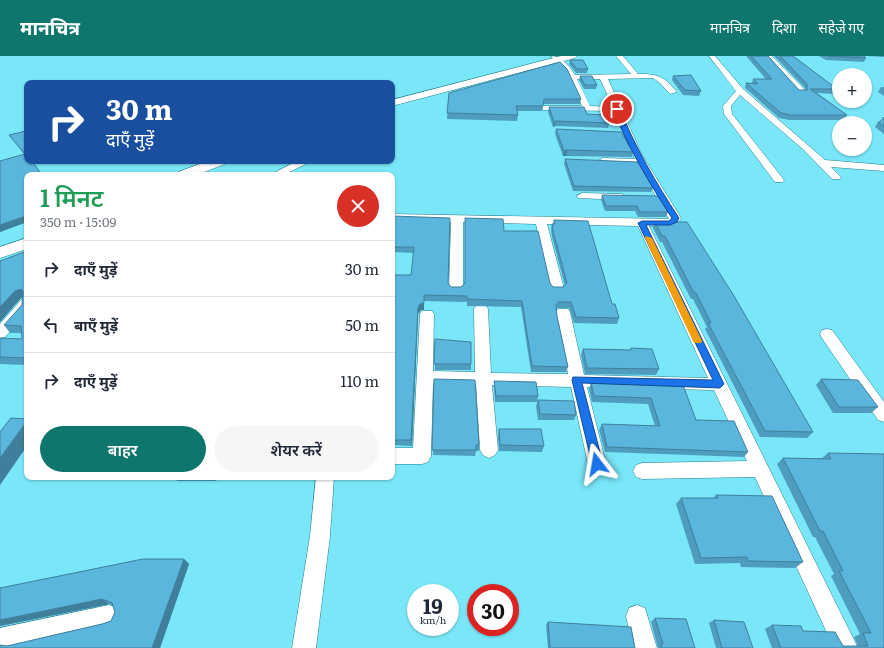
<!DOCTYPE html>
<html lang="hi">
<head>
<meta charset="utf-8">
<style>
  body { margin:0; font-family:Literata,"Noto Sans Devanagari",serif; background:#f6f6f7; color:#1f2937; height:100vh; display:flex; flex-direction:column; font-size:15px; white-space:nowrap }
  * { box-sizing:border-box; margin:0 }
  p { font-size:13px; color:#747a83 }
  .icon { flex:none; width:22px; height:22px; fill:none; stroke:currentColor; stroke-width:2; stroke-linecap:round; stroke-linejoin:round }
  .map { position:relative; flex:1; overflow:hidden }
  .panel { position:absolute; left:24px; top:116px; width:371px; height:308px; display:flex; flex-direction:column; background:#fff; border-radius:8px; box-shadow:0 1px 3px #0004 }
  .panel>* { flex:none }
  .hud { position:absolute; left:24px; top:24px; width:371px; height:84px; border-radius:8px; box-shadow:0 1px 3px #0004; background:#1a4fa0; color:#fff; overflow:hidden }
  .tools { position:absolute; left:832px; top:12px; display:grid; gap:8px }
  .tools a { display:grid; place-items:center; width:40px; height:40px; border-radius:50%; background:#fff; box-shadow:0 1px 3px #0004; font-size:20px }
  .speed { position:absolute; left:407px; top:528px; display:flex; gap:8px; font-size:20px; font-weight:700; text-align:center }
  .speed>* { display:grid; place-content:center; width:52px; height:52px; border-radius:50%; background:#fff; box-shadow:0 1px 3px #0004; line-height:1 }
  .speed small { font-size:10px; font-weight:400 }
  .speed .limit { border:6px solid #d22; background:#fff; color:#111 }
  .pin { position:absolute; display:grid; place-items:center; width:34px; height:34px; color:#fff; margin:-17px; border:2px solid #fff; border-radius:50%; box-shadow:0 1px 4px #0007 }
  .me { position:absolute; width:44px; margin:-22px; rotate:346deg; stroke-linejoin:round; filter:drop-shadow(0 0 3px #0008) }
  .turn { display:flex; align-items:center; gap:14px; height:84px; padding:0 16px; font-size:18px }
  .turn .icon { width:52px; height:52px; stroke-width:2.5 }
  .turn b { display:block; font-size:28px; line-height:34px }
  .round { display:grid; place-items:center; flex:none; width:42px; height:42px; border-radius:21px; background:#f6f6f7 }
  .summary { display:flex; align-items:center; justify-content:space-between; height:68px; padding:0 16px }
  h1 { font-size:24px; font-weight:600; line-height:30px; color:#1e9e55 }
  .cta { display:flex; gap:8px; margin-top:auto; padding:8px 16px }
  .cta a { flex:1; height:46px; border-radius:24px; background:#0f766e; color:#fff; font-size:16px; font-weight:600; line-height:46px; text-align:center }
  .cta a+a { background:#f6f6f7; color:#1f2937 }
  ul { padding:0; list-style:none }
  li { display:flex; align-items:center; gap:12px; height:56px; padding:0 16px; border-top:1px solid #e0e1e3 }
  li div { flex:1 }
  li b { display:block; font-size:15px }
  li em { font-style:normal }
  header { display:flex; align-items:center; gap:24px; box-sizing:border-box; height:56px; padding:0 20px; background:#0f766e; color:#fff }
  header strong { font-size:19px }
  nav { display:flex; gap:22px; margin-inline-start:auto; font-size:14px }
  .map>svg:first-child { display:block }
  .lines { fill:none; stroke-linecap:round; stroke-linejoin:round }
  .minor-casing { stroke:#28808d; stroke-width:1 }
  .secondary-casing { stroke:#28808d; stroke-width:1 }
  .minor { fill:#fff; fill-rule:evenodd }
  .secondary { fill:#fff; fill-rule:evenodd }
  .wall { fill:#4e9dbe }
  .shaded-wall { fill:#407f9b }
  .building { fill:#5bb6dd; stroke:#407f9b }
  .route { fill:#1a73e8; stroke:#114b97 }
  .slow { fill:#f59e0b }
</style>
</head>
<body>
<header>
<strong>मानचित्र</strong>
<nav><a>मानचित्र</a><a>दिशा</a><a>सहेजे गए</a></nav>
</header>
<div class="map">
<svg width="884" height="592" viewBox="0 0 884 592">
  <rect width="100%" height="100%" fill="#79e7f8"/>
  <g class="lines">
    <defs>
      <path id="minor" d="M551,0C562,0 569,10 575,19L631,18L616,0H623L638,18C658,18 664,20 677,36L670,38L660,27L653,22L608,23L642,99L681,162C676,174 660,170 649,170L858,592H834L755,421L642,423L636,421L633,415L636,409L642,407L747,405L714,334L587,331L606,408L603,414L597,416L591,414L588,408L571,331L492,329L498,394L495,399L489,402L483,399L480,394L476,328L433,327L431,400L428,406L422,408H392V392H413L420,258L422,255H432L434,258L433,315L475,316L474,253L476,250H486L488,253L491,317L568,318L556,256L558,253H568L570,256L584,319L708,322L638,170L547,168L564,233L562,236H552L550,233L536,168L463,166V233L461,236H451L449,233L451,166L392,164V158L669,163L638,109L603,108L598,105L603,102L635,103L614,55L543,54V50H582L567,17ZM577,23H600L613,51L590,50Z
        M709,0H715L743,33L825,104L884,109V115L831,111L841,121L840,123H832L804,94L740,39L731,50L732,58L784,124L783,126H775L724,58L723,50L736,35Z
        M765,0H772L804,33V37H798Z
        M297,105L310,106L283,119H270Z
        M582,137L622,138L627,141L622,144L578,142L577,140Z
        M27,242V255L5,281L0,282V268L22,243Z
        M827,273L832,274L884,346V366L878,364L822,282L820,278L822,274Z
        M316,421H334L330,480L316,592H292L310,480Z
        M109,549L117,552L120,560L117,568L109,571L16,592H0V572Z
        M637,549L645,552L657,592H633L626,560L629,552Z"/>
      <path id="secondary" d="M561,0H577L575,2L392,50V44Z
        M208,105H227L225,108L196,119H176L178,116Z
        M27,182V193L0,202V191Z"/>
    </defs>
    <use href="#minor" class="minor-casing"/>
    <use href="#secondary" class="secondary-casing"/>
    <use href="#minor" class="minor"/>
    <use href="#secondary" class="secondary"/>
  </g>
  <path class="wall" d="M746,0H768L799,34H805V32L774,0H793L837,33L835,38L817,37L847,59L844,64H789L779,62L745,32L746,27L752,28V27L753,23H766Z
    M819,0H864L866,2L864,6L826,4Z
    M866,0H884V1Z
    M570,4L588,13L587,17H576L569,8Z
    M580,20L597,29L596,33H584L579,24Z
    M673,20L701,35L699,40L683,39L672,24Z
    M881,31H884V40L878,36Z
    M449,37L581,43L580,48H543L542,55H517L518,59L517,65L447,63Z
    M549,51L587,58L609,67L608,72L555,70L553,71L548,56Z
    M884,61V78L875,71L878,66H880Z
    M556,73L633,96L632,101L566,100H563L555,78Z
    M26,75L27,119V166L0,176L24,98L13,84L9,79Z
    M565,103L653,132L651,136L573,135L564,108Z
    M602,139L668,156L666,161H638L635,155H605L601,144Z
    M392,160L451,231H461L504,175L553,231H563L565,230L552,181L551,174L552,168H553L554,164L612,248L619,262L617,268L574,267L569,252H557L556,253L557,260L568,311L566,316H531L521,251L467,250V246L424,245V254H421L418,258L412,390L392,389V219H411L414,197L392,196Z
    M655,166L813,376L807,382L760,381L705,273L707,271L693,243H691L662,186H660L653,172Z
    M27,195V309L0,308V282L21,283L22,282V277H10L4,269L22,249V242H21L0,266V205Z
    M435,283L471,308V314H435Z
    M631,292L659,313L656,319L585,318L581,299L583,293L630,294Z
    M434,323L479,389V395H476L475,400L433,399Z
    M821,323L878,351L871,357H833L816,329Z
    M494,325L538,340L537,346H495L494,331Z
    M591,327L683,329L696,364L748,396L744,401L605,396L599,374L602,368L655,370L648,348L592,346L589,333Z
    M538,344L576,359L574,364H538L536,350Z
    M499,373L544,390L542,396L499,395L498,379Z
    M828,397L884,398V592H772L765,573L772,569L803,575L843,590H858L854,581L860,578L831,520L834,518L815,481H813L777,408L783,402H822Z
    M174,421H218L216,425H177Z
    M716,439L803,506L795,512L741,511L740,507L695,508L676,448L681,442H714Z
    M184,503L189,508L160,592H0L7,590L102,568L111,565L115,556L112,549L109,548L0,570Z
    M655,562L695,592H658L651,566Z
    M714,564L753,592H716L709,567Z
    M548,566L635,592H548L546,569Z"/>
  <path class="shaded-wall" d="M556,65L555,70L553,71L554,66Z
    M567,94L566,100H563L564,95Z
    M26,160L27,162V166L0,176V169Z
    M21,233L27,241L21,242L0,266V251L15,235Z
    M424,239V254H421L418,258L412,390L411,384L418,252Z
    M27,365V390L0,429V402Z
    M213,421H218L216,425Z
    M184,503L189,508L160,592H152Z
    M102,543L109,548L0,570V564Z"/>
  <path class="building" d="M751,0H768L799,34H807V28L780,0H793L837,33H810L847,59H791L781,57L746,27L758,28L753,23H772Z
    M828,0H864L866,2Z
    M570,4H583L588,13H577Z
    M560,6L567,13L581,43H544L543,50H516L518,59L447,57L449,37Z
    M691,19L701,35L685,34L673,20Z
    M580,20H592L597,29H585Z
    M549,51H584L587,58L605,59L609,67L556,65L554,66Z
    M884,61V70L878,66H880Z
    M556,73L621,76L633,96L567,94L564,95Z
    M26,75L27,77V105H32L42,119H27V162L26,160L0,169V105L25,98L9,79Z
    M565,103L638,106L653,132L574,130Z
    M78,117L80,119H72Z
    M602,139L659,140L668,156H640L637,150H606Z
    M392,160L450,162L448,227L451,231H461L465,227V162L503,163L504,175H538L550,227L553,231H563L567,227L553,175L552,168H555L554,164L588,165L612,248H615L619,262L576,261L571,246H558L556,250L557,260L568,311L532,310L522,245L467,243V240L424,239V247L420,248L418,252L411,384H392V219H411L414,191H392Z
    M655,166H687L734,240L813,376L765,375L708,267H711L696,237H694L665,180H662Z
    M27,195V302L0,301V282L21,283L22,282L21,270L4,269L22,249L23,235L21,233L15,235L0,251V205Z
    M435,283L471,286V308H434Z
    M631,292L652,293L659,313L587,312L583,293L631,294Z
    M434,323L475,324L479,389H476V394H432Z
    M821,323L858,324L878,351H839Z
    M494,325L536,326L538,340H496Z
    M591,327L683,329L696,364L734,365L748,396L607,391L602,368L660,370L651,342L594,340Z
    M538,344L574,345L576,359L540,358Z
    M11,362L27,363V365L0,402V376Z
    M499,373H541L544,390L500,389Z
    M828,397L884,398V592H781L772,569L801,570L803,575L835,576L843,590H868L863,577H871L839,515H843L823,475H820L783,402L831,403Z
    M716,439L772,440L803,506L748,505L747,501L701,502L681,442H718Z
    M143,503H184L152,592H0V589L7,590L102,568L111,565L115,556L112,547L102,543L0,564V532Z
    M655,562L686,563L695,592H661V590L663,588Z
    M714,564L744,566L753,592H722Z
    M548,566L631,571L635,592H550Z"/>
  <path class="route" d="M615,52L620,53C635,91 656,127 679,162L677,166L670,169H646L724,328L720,332L582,327L603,408L601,411L597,413L593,411L592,408L572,324L573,321L713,324L638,167L642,165H669L672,162C659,143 615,71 615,52Z"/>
  <path class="slow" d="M646,180L652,182L702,285L701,287H694L693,285L645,182Z"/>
</svg>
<div class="tools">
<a>+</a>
<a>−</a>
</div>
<div class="speed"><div>19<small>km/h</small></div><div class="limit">30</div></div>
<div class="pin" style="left:617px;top:53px;background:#d93025"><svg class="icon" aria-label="arrive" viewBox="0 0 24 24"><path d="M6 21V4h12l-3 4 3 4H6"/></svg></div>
<svg class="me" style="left:597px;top:408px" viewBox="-20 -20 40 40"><path d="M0-17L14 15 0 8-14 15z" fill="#1a73e8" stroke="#fff" stroke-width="4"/></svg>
<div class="hud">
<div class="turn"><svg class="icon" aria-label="right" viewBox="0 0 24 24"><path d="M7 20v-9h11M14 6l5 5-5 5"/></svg><div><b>30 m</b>दाएँ मुड़ें</div></div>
</div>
<section class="panel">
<div class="summary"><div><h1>1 मिनट</h1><p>350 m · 15:09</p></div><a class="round" style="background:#d93025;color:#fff"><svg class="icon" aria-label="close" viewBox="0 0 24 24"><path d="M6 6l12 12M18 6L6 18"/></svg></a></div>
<ul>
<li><svg class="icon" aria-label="right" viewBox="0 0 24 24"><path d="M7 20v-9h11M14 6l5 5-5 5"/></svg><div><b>दाएँ मुड़ें</b></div><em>30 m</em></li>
<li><svg class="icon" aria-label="left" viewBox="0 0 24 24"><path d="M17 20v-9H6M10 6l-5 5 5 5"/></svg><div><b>बाएँ मुड़ें</b></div><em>50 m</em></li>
<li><svg class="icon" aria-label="right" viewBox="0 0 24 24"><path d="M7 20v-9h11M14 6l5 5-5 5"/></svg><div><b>दाएँ मुड़ें</b></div><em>110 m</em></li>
</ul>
<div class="cta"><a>बाहर</a><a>शेयर करें</a></div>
</section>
</div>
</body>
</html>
